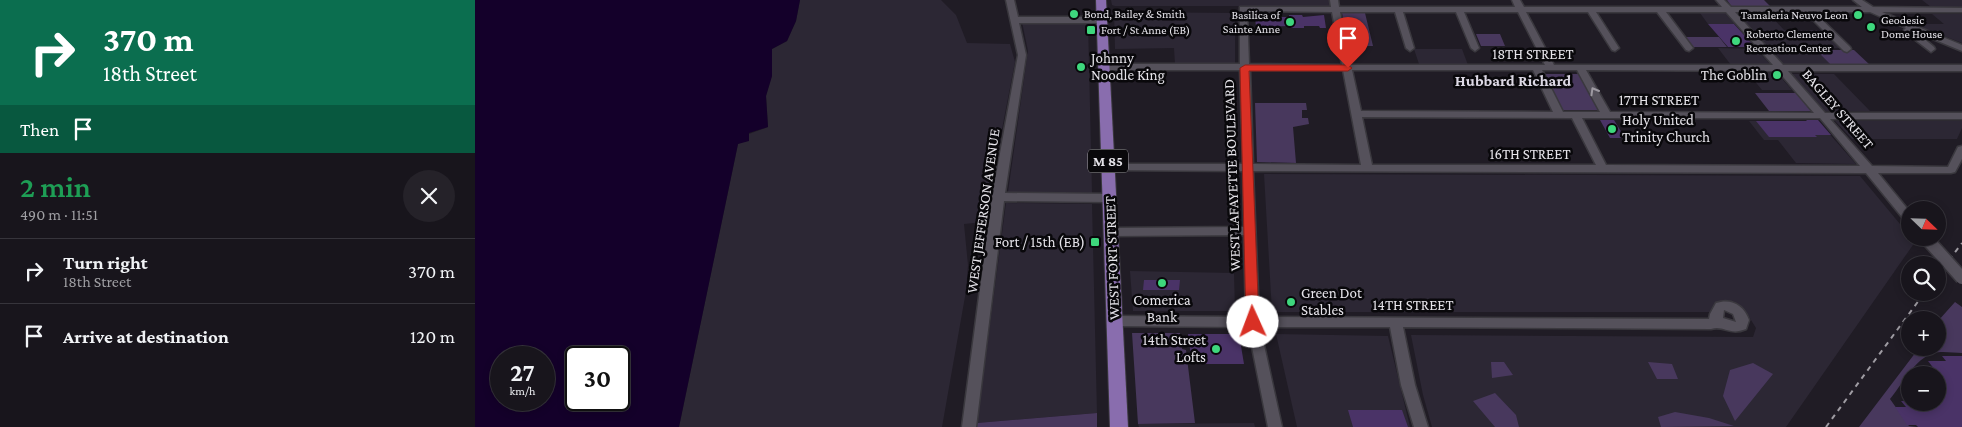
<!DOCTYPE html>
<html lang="en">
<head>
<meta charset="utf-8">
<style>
  body { margin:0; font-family:"Crimson Pro",serif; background:#252229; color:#f1f3f6; height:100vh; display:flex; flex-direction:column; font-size:19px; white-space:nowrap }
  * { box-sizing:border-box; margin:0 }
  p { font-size:16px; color:#9f9fa3 }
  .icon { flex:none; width:28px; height:28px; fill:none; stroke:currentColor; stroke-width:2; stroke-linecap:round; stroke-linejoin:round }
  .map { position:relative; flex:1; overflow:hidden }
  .side { display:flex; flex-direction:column; background:#18151c; width:475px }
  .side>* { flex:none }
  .banner { background:#0b6e4f; color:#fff; overflow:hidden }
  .needle { width:32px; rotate:113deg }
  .tools { position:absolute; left:1426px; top:201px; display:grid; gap:10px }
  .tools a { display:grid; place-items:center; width:45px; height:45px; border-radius:50%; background:#18151c; box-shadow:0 2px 8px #0003,0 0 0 1px #36343b; font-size:25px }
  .speed { position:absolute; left:15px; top:346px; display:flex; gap:10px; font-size:25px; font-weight:700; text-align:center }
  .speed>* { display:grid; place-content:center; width:65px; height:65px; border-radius:50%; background:#18151c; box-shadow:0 2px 8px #0003,0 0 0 1px #36343b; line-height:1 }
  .speed small { font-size:12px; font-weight:400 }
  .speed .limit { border:2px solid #111; border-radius:8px; background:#fff; color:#111 }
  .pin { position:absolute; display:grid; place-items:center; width:42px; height:42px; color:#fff; margin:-51px -21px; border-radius:50% 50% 50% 0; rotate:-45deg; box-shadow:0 0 5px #0007 }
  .pin .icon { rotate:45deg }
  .me { position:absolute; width:55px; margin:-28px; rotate:358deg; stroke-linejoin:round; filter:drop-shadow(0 0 4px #0008) }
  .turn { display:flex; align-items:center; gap:18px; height:105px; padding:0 20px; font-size:22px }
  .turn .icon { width:65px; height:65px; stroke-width:2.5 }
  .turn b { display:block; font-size:35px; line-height:42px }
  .then { display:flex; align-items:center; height:48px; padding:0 20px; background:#0003; gap:10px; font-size:19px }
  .round { display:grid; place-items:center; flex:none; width:52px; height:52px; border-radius:26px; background:#252229 }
  .summary { display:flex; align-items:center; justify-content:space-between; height:85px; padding:0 20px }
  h1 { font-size:30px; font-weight:600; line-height:38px; color:#1e9e55 }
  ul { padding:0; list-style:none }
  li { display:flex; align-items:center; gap:15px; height:65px; padding:0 20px; border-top:1px solid #36343b }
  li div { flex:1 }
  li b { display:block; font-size:19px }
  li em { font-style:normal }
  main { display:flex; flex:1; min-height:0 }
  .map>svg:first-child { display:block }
  .built { fill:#2c2734 }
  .green { fill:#48385d }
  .water { fill:#14002a; fill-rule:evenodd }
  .building { fill:#4a3367 }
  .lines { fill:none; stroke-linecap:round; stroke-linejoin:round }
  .minor-casing { stroke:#3a383e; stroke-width:3 }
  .major-casing { stroke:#3a383e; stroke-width:2 }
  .minor { fill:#55515b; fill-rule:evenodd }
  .major { fill:#896dae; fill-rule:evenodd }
  .rail { stroke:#9f9ca3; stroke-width:2; stroke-dasharray:5 5; stroke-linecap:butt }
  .minor-bridge-casing { stroke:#3a383e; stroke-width:15; stroke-linecap:butt }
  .minor-bridge { stroke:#55515b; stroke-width:12 }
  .oneway { stroke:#9e9aa2 }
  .route { fill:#d93025; stroke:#8d1f18 }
  .poi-dot { fill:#3ed77d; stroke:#09080b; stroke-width:2 }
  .labels { text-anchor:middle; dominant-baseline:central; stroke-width:5; stroke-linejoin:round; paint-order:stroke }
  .far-poi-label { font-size:12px; fill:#e6e4ea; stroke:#09080b; text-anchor:start }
  .shield { fill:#09080b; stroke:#a4a2a7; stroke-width:1 }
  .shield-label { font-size:14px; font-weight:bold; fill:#e6e4ea }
  .street-label { font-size:15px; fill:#e6e4ea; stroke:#09080b }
  .poi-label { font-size:15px; fill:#e6e4ea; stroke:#09080b; text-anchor:start }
  .neighbourhood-label { font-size:16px; font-weight:bold; fill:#ddd9e5; stroke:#09080b }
</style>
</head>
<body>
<main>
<section class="side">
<div class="banner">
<div class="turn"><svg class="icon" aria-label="right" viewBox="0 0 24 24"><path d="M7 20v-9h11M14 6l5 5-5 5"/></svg><div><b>370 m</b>18th Street</div></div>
<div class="then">Then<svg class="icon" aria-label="arrive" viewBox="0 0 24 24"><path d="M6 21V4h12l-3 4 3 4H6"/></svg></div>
</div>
<div class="summary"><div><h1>2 min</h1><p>490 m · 11:51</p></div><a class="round"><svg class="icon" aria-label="close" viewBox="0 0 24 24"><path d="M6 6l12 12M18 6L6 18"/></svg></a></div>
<ul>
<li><svg class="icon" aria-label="right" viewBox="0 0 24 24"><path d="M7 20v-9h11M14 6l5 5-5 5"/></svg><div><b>Turn right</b><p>18th Street</p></div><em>370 m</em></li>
<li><svg class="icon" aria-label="arrive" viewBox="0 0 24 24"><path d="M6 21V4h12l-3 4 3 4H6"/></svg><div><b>Arrive at destination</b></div><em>120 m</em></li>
</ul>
</section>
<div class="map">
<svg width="1487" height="427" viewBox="0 0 1487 427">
  <rect width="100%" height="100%" fill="#201c25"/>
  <path class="built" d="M325,0H466L481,15L492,43L535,44L540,62L509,222L489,224L493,265L491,291L467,427H204L263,144L274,134L293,127L291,96L297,76V49L312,41L321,21Z
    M636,0H854L855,6H640L637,5Z
    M1447,0H1487V7H1456Z
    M639,12L760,13V64H700L699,48L640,49Z
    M1225,13H1250L1260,24H1233Z
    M1263,14H1294L1309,30H1350L1368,48H1294Z
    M1457,14H1487V43L1438,24H1469Z
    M547,22H613L617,193L533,192L553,51Z
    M1243,48L1281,49L1296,65H1256Z
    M939,49H987L993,65L944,64Z
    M1295,49L1341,50L1356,65H1309Z
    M1273,73H1302L1317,90H1287Z
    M1317,74H1359L1395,111H1350Z
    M1274,121H1343L1381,164L1321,163L1303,140H1289Z
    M1360,121H1487V128L1482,139H1377Z
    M789,174L1385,176L1440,242L1311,427H957L948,395L936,335L1278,337L1281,328L1271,312H797Z
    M531,203L617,204L622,413L502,423Z
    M655,271L759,273L760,311H658Z
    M801,334L913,336L935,427H822Z
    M779,423L780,427H664L663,424Z"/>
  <path class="green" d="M1252,0H1289L1295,6L1257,7Z
    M867,13H890L898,46H873Z
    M1001,34H1025L1030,46H1006Z
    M1210,37H1244L1252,47H1218Z
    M1341,50H1379L1395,65H1356Z
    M1070,74H1106L1126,110H1088C1079,102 1069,85 1070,74Z
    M1280,93H1321L1336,111H1294Z
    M780,103H831L832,110H827V118H833L834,124L818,127L821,163L782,162Z
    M1480,302L1487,307V353C1479,353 1467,351 1459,353C1440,358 1427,385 1415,399L1434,426L1442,427H1384L1444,348H1462L1463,321Z
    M657,333H705L707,349L711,350L720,423L663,424Z
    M1016,362H1029L1038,375L1017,378Z
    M1173,362L1197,364L1203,379H1182Z
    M1278,363L1298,374L1260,421L1248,396L1255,370Z
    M1020,393L1041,415L1044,427H1020L998,401Z
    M1200,412L1234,418L1259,426L1186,427L1183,417Z
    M622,413V427H501L502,423Z"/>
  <path class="water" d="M0,0H325L321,21L312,41L297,49V76L291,96L293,127L274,133V141L263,144L204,427H0ZM26,358H69V400H26ZM101,358H144V400H101Z"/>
  <path class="building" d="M814,15H827L828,17L849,15L851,28H845L844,26H829V28H816L815,26L781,27L780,17H814Z
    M1233,24H1259L1280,47H1253Z
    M1125,120H1139L1150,138H1135Z
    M1331,120H1343L1356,135H1340L1342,137H1294L1281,121H1332Z
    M669,280H705L704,290H668Z
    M713,334H764L769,364H717Z
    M1467,356H1487V427H1443L1441,425H1432L1420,407H1431L1426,401L1462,402L1463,374L1453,361H1471Z
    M873,410H927L933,427H878Z"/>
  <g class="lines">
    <defs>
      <path id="minor" d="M531,0H539L543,17H627L631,20L627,23H544L551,55L530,193L634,194L640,198L634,202L529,201L501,427H487L517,197L543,55Z
        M855,0H863L864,7H1040L1037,0H1045L1049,7H1247L1241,0H1249L1256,7H1387L1378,0H1387L1398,7L1487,8V12H1407L1487,45V51L1441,32L1459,47L1460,49L1456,52L1430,32L1429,30L1431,28L1395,12H1339L1375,47L1376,49L1372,52L1369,51L1330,12H1260L1308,65H1487V71H1313L1350,113H1487V119H1355L1397,166L1473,167L1483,147L1487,146V159L1480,172L1476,173H1403L1435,212V223L1431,222L1391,173L778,171L784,317L1234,319L1235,314L1241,303C1256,298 1269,305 1274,320L1271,329C1254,336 1249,325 1236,329L928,327L940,385L953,427H939L926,385L915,327H785L807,427H793L773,327L639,326L634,325L633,321L634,317L639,316L771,317L769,235L636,236L630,232L636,228L769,227L768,171L633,170L628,167L633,164H768L765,70H629L624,67L629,64H765V7H856ZM772,11L857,12L867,65L774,64ZM865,12H920L931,48L935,51L939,48L928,12H981L996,48L1000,51L1004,48L989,12H1043L1070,65H876ZM1051,12H1113L1137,50L1140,51L1144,48L1121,12H1182L1211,50L1214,51L1218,48L1191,12H1251L1298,65H1079ZM775,70H868L886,165L778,164ZM877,70H1058L1078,112L886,111ZM1067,70H1102L1125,112H1088ZM1111,70L1303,71L1339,113L1135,112ZM887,117L1097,118L1121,165H897ZM1107,118H1345L1385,166L1131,165ZM1249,310L1258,314L1261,322L1248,318Z"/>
      <path id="major" d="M621,0H631L653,427H635Z"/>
    </defs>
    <use href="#minor" class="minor-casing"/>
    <use href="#major" class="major-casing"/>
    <use href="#minor" class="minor"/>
    <use href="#major" class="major"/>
    <path class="rail" d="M1462,276L1487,243
      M1351,427L1450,292"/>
    <defs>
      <path id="minor-bridge" d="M1451,238L1487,278"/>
    </defs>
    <use href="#minor-bridge" class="minor-bridge-casing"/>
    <use href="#minor-bridge" class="minor-bridge"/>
  </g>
  <defs><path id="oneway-chevron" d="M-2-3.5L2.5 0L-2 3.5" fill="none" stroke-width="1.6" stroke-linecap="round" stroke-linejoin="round" transform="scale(1.25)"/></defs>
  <use class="oneway" href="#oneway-chevron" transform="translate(1119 91) rotate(-120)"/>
  <path class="route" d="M770,65H873L877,68L873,71H774L784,322L782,325H773L771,322L765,68Z"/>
  <g class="poi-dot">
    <circle cx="599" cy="14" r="5"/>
    <circle cx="1383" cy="15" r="5"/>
    <circle cx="815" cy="22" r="5"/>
    <circle cx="1396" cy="27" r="5"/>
    <rect x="611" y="25" width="10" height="10" rx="2.5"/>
    <circle cx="1261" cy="41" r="5"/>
    <circle cx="606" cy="67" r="5"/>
    <circle cx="1302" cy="75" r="5"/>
    <circle cx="1137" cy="129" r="5"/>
    <rect x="615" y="237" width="10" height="10" rx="2.5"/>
    <circle cx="687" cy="283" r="5"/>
    <circle cx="816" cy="302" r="5"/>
    <circle cx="741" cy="349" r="5"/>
  </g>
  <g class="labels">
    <g class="far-poi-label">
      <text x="609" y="14">Bond, Bailey &amp; Smith</text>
      <text x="805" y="15" text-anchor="end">Basilica of<tspan x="805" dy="14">Sainte Anne</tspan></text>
      <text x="1373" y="15" text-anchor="end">Tamaleria Neuvo Leon</text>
      <text x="1406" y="20">Geodesic<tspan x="1406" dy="14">Dome House</tspan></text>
      <text x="626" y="30">Fort / St Anne (EB)</text>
      <text x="1271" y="34">Roberto Clemente<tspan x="1271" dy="14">Recreation Center</tspan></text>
    </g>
    <rect class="shield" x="613" y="149.5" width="40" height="23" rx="4"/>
    <g class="shield-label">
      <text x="633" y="161">M 85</text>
    </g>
    <g class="street-label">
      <text x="1058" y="54">18TH STREET</text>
      <text x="1184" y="100">17TH STREET</text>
      <text transform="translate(1363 109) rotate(49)">BAGLEY STREET</text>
      <text x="1055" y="154">16TH STREET</text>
      <text transform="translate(757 175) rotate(-92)">WEST LAFAYETTE BOULEVARD</text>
      <text transform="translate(508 211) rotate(-82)">WEST JEFFERSON AVENUE</text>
      <text transform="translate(637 258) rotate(-92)">WEST FORT STREET</text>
      <text x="938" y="305">14TH STREET</text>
    </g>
    <g class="poi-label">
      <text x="616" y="58">Johnny<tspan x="616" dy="17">Noodle King</tspan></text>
      <text x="1292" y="75" text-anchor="end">The Goblin</text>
      <text x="1147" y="120">Holy United<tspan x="1147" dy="17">Trinity Church</tspan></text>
      <text x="610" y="242" text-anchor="end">Fort / 15th (EB)</text>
      <text x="826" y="293">Green Dot<tspan x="826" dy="17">Stables</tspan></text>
      <text x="687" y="300" text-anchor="middle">Comerica<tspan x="687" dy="17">Bank</tspan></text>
      <text x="731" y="340" text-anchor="end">14th Street<tspan x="731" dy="17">Lofts</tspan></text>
    </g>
    <g class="neighbourhood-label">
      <text x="1038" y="80">Hubbard Richard</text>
    </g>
  </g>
</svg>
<div class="tools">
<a><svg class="needle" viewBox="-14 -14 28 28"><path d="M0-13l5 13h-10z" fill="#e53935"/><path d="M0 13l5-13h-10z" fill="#9f9fa3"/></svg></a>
<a><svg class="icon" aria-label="search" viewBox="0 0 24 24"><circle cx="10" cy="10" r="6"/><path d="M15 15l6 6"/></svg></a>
<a>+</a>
<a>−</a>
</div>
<div class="speed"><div>27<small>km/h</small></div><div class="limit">30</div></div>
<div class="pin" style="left:873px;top:68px;background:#d93025"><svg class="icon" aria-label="arrive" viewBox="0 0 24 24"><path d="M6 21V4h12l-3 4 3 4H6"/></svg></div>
<svg class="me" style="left:778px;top:322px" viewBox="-20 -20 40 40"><circle r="19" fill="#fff"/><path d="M0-13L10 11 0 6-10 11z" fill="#d93025"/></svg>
</div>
</main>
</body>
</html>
